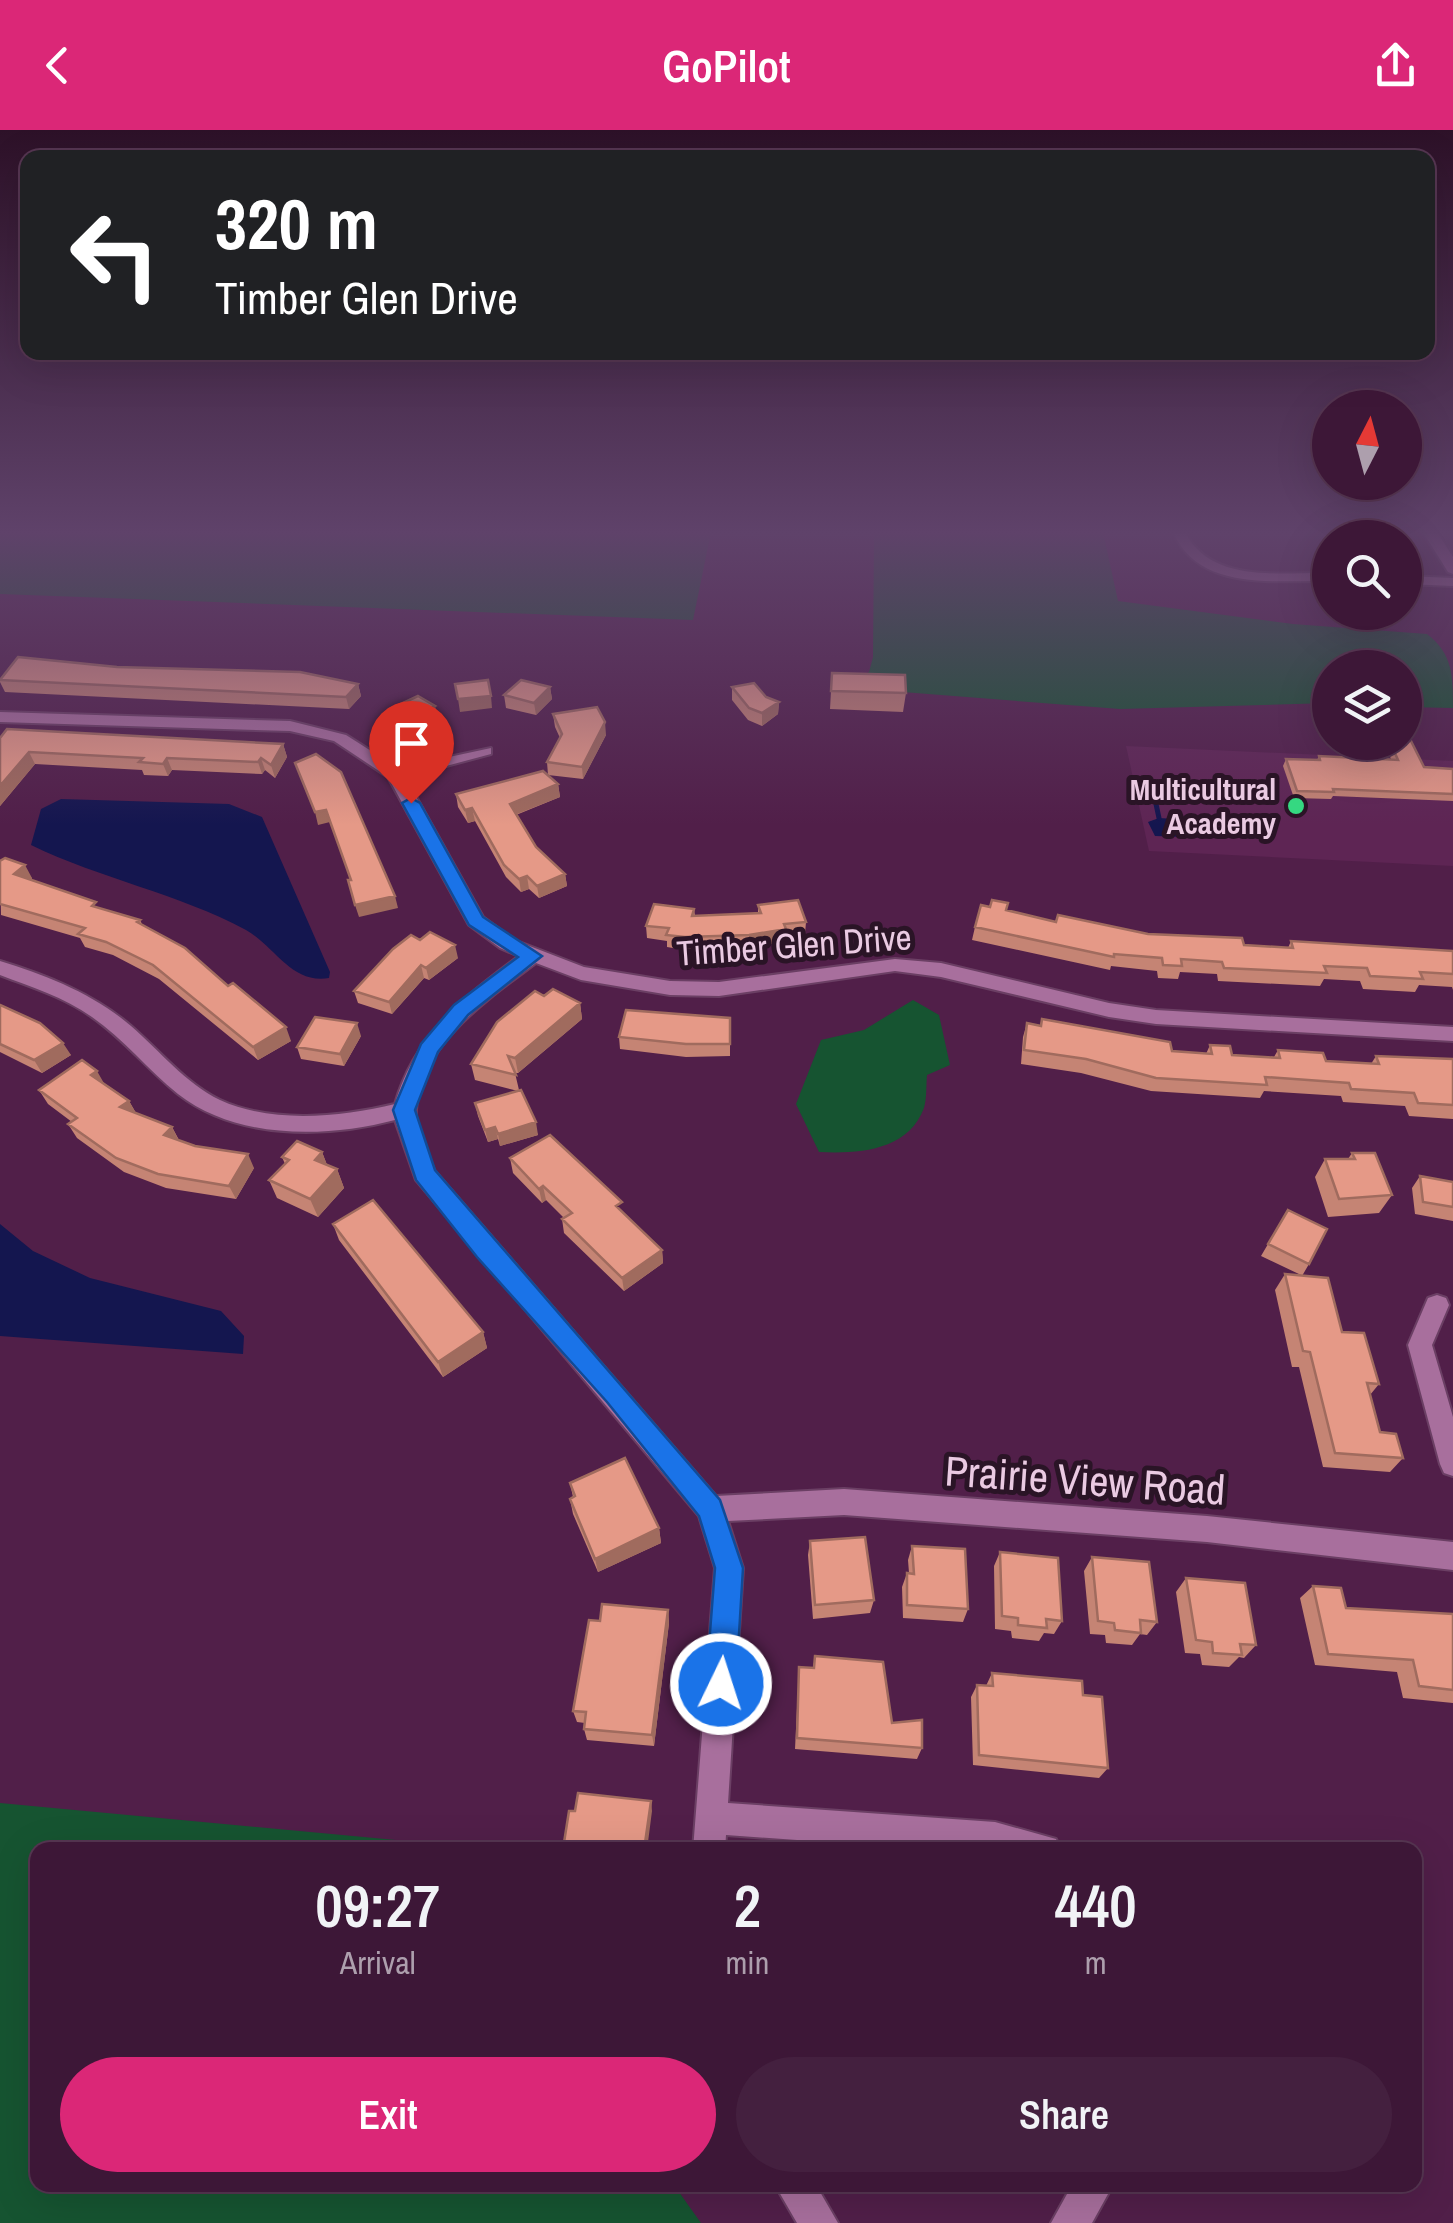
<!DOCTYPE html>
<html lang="en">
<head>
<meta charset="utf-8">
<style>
  body { margin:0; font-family:"Archivo Narrow",sans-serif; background:#44203f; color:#f1f3f6; height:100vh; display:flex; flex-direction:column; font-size:38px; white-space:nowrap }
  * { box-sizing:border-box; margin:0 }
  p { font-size:32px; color:#ad9fad }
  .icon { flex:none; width:55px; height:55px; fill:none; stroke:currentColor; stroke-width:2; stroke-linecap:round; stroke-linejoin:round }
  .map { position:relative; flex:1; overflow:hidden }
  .side { position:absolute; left:30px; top:1712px; width:1392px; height:350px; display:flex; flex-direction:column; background:#3d1737; border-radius:20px; box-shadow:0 10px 40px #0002,0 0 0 2px #563652 }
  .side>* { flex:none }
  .hud { position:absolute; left:20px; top:20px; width:1415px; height:210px; border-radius:20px; box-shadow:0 10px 40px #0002,0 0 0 2px #563652; background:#202124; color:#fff; overflow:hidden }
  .needle { width:65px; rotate:6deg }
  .fabs { position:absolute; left:1312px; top:260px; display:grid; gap:20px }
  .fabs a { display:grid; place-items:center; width:110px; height:110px; border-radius:50%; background:#3d1737; box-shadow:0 10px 40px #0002,0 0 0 2px #563652; font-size:50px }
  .pin { position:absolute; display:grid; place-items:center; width:85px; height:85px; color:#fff; margin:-102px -42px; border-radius:50% 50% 50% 0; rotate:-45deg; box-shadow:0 0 10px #0007 }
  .pin .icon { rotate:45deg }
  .me { position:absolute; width:110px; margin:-55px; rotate:4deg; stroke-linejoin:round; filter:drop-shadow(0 0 8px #0008) }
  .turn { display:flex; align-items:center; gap:35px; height:210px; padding:0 30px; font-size:45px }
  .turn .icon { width:130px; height:130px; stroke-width:2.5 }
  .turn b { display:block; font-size:70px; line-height:85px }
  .eta { display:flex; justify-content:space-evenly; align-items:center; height:170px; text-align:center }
  .eta b { font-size:60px; font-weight:600; line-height:70px }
  .action { display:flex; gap:20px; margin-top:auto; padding:20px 30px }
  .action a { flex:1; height:115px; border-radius:60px; background:#db2777; color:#fff; font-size:40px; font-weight:600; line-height:115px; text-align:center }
  .action a+a { background:#44203f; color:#f1f3f6 }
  header { display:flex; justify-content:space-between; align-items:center; height:130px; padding:0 30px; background:#db2777; color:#fff; font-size:45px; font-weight:600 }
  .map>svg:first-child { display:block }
  .built { fill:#5e2554 }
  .green { fill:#165431 }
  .water { fill:#14164f }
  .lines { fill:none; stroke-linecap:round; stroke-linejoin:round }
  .stream { stroke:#14164f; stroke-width:5 }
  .minor-casing { stroke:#6b3f64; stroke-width:4 }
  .major-casing { stroke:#6b3f64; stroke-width:4 }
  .minor { fill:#a86f9d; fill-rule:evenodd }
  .major { fill:#b971ab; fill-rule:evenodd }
  .wall { fill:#c58474 }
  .shaded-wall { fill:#a06b5e }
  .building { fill:#e59987; stroke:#a06b5e; stroke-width:2.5 }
  .route { fill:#1a73e8; stroke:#114b97; stroke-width:2.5 }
  .poi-dot { fill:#35d881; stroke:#2a1426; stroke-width:4 }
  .labels { text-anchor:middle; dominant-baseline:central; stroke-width:10; stroke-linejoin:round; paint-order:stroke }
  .far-poi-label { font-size:30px; font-weight:bold; fill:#eacae2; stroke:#2a1426; text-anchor:end }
  .street-label { font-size:35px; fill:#eacae2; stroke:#2a1426 }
  .near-street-label { font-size:42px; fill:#eacae2; stroke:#2a1426 }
</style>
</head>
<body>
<header><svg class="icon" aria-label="back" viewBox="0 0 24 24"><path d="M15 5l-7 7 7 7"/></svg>GoPilot<svg class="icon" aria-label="share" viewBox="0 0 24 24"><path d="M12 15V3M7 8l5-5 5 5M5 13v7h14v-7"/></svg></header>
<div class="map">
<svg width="1453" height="2093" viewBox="0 0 1453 2093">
  <rect width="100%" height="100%" fill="#511f49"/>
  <path class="built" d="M1126,616L1453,631V736L1149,721Z"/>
  <path class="green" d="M0,402H711L693,490L0,464Z
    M874,402H1103L1118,471L1293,494L1427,504C1453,524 1453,546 1453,578L1405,577V538H1330V573L1120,579L864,559L855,550L869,542L873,527Z
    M913,870L939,885L950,935L927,945C926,955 927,968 924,978C908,1021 858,1024 819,1022L796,974L821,910L864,900Z
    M0,1673L428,1713L433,1720H38V2055H674L701,2093H0Z"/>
  <path class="water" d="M61,669L229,674L262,687L330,842L329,848C291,854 276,817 246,800C177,763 101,749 31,715L41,679Z
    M1159,688L1207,691L1217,708L1155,706L1148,692Z
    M0,1094L33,1121L90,1148L221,1181L244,1206L243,1224L0,1206Z"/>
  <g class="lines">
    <path class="stream" d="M1156,674L1159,688"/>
    <defs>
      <path id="minor" d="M1173,402H1185C1211,454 1281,442 1330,443V451C1275,450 1199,462 1173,402Z
        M1405,446L1453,448V456L1405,454Z
        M0,582L290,591L346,605L398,638L491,618V624L405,647L483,787L514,810L584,837L670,851L719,852L895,829L941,833L1109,873L1156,880L1453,897V911L1156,894L1109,887L941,847L895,841L719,866L670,865L581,850L536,833C489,868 419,915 416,980C415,1001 427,1022 434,1040L716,1366L844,1359L1207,1386L1453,1412V1440L1207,1412L844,1385L728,1391L743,1438L728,1673L995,1692L1056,1709L1061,1720H937L726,1705L725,1720H693L715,1438L699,1386L416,1050L395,990C326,1008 237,1010 178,964C148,940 124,909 92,887C64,867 31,857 0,845V831C46,845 94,864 131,896C160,921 185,953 220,970C272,994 341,987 395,974C414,906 464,867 519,826L500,818L469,795L388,647L334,611L290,601L0,592Z
        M1437,1165L1446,1168L1449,1175L1432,1215L1453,1287V1346L1444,1343L1440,1334L1408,1215L1428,1168Z
        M775,2055H816L838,2093H797Z
        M1072,2055H1113L1092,2093H1051Z"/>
      <path id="major" d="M1423,402H1437L1453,427V444L1448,442Z"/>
    </defs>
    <use href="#minor" class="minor-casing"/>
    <use href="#major" class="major-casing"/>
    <use href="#minor" class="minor"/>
    <use href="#major" class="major"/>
  </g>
  <path class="wall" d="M117,537L358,554L361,566L349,579L5,562L0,552V548Z
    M832,543L906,563L903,582L830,579Z
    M550,557L552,569L536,585L506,578L504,565Z
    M732,557L779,572L778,584L762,596L748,590L732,570Z
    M435,576L437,588L410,602L393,592L390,579Z
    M553,584L606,605L583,649L548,645L547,632L560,608L555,597Z
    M0,608L283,614L287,627L275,648L265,640L262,644L172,640L168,646L144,645L142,640L35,634L0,676Z
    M1384,612H1405L1424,637L1453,639V671L1333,666L1331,669L1294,668L1283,636L1286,629L1317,630L1319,626L1391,629Z
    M558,654L560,667L516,685L536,717L565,744L567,756L539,768L529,759L521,762L506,747L475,691L468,693L458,677L456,664Z
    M0,731L32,748L31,750L99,778L140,790L142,794L291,911L258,930L159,849L113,825L85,817L80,808L1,785Z
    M758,775L806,792L805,804L786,807L785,812L749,817L685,820L667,817V811L647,808L646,796L694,779L695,786L758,784Z
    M1006,780L1056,792L1244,815L1288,818L1291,811L1453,821V860L1452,857L1419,855L1415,862L1363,859L1360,851L1324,849L1320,856L1218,851L1217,844L1180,842L1178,849L1158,848L1157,841L1111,836L1110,840L972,810L975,797Z
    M420,810L458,828L429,850L424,848L392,884L358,873L354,861Z
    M544,866L580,873L582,889L518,943H515L519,960L538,1005L500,1016L498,1009L488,1012L478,986L475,973L518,961L475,950L471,934Z
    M0,875L71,925L42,943L0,922Z
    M730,888V926L686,927L620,919L619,907Z
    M1042,889L1172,921L1206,924L1210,915L1232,925L1274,927L1278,920L1326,931L1371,934L1376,926L1453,929V989L1409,986L1405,976L1343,972L1341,966L1264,961L1260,968L1151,961L1081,943L1021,934L1023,907L1027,893L1040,895Z
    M361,906L344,936L301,929L297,917Z
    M105,955L129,971L136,983L172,997L179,1010L254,1038L236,1069L166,1058L124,1042L77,1008L68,994L72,992L48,974L39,960Z
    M322,1022L327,1035L337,1039L344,1058L318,1087L277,1068L269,1050L285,1034L282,1027Z
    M1352,1023L1392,1065L1379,1083L1328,1087L1315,1047L1325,1029H1348Z
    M510,1028L624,1083L662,1120L663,1133L624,1161L564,1103L562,1089L564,1088L546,1070L542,1073L513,1043Z
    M1420,1046L1453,1052V1091L1415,1084L1412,1058Z
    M1288,1080L1309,1134L1302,1146L1379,1254L1370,1265L1380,1302L1403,1328L1390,1342L1323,1337L1299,1237H1292L1275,1160L1285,1144L1301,1145L1261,1126Z
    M333,1094L483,1202L487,1218L443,1247L339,1110Z
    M570,1353L659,1398L661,1413L598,1442L573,1384L570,1369L573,1367Z
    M810,1411L874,1470L870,1483L813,1489L808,1425Z
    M912,1416L968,1479L963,1492L903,1488L902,1457L907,1443H909L908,1430Z
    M1000,1422L1062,1491L1054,1504L1044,1503L1039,1511L1012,1508L1011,1501L995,1499L994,1436Z
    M1092,1427L1157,1492L1147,1505L1140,1504L1132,1515L1106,1513L1105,1505L1090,1504L1084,1441Z
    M1186,1448L1256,1515L1244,1528L1239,1527L1229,1537L1202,1535L1200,1524L1185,1523L1176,1462Z
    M1313,1456L1346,1478L1453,1484V1573L1403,1568L1397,1542L1315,1535L1300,1468Z
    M668,1480L669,1493L654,1616L587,1610L584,1599L585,1593L577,1592L573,1581L600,1491Z
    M815,1526L922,1618L917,1629L795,1619L799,1537L813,1538Z
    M992,1543L1083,1565L1108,1638L1099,1648L973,1635L971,1567L977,1555L986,1556Z"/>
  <path class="shaded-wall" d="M358,554L361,566L349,579L346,567Z
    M550,557L552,569L536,585L534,573Z
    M491,566L492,578L460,582L458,569Z
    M779,572L778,584L762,596V583Z
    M435,576L437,588L410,602L407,590Z
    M605,592L606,605L583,649L582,637Z
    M283,614L287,627L275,648L271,635Z
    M29,622L35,634L0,676V656Z
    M167,628L172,640L168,646L163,634Z
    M261,628L265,640L262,644L258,632Z
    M558,654L560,667L512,686L510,674Z
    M472,678L475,691L468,693L465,680Z
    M326,680L330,692L318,695L315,682Z
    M25,735L32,748L21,757L14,744Z
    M565,744L567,756L539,768L537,756Z
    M527,746L529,759L521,762L519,749Z
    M395,766L398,778L359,787L355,775Z
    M786,799L785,812L749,817V805Z
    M455,815L458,828L429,850L426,838Z
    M421,835L424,848L392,884L389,872Z
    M580,873L582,889L518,943L515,928Z
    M357,893L361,906L344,936L340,924Z
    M286,897L291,911L258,930L253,917Z
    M63,913L71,925L42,943L34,930Z
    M97,941L105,955L91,945Z
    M129,971L137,985L120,977Z
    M536,992L538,1005L500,1016L498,1004Z
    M172,997L179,1011L164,1005Z
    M495,997L498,1009L488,1012L485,1000Z
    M322,1022L329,1040L315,1030Z
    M248,1024L254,1038L236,1069L229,1056Z
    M337,1039L344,1058L318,1087L310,1069Z
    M543,1056L546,1070L542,1073L539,1059Z
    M662,1120L663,1133L624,1161L622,1148Z
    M483,1202L487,1218L443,1247L438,1232Z
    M659,1398L661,1413L598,1442L595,1429Z
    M668,1480L669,1493L654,1616L652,1605Z
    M651,1671L652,1681L647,1720H644Z"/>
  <path class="building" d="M18,527L117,537L300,542L358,554L346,567L0,550Z
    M832,543L905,545L906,563L831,561Z
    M488,550L491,566L458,569L455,554Z
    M521,550L550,557L534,573L504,565Z
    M754,553L766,567L779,572L762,583L749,578L732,557Z
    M418,566L435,576L407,590L390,579Z
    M597,577L605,592L582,637L547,632L562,604L553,584Z
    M7,599L283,614L271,635L261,628L258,632L167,628L163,634L139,632L143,628L29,622L0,656V608Z
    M1405,599L1424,637L1453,639V664L1333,659L1334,662L1297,661L1286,629L1320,630L1319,626L1398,630L1390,612H1405Z
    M316,624L341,642L395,766L355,775L348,750H351L326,680L315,682L295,633Z
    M543,641L558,654L510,674L536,717L565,744L537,756L527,746L519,749L504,735L472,678L465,680L456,664Z
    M5,728L25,735L14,744L96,772L92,776L140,790L137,792L185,818L228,856L233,853L286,897L253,917L153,835L106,812L78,804L85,798L0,774V731Z
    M798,770L806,792L784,794L786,799L749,805L685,807L666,805L669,798L646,796L654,774L694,779L692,786L761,783L758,775Z
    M992,770L1008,773L1006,780L1056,792L1058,785L1148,804L1242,808L1244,815L1293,818L1291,811L1453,821V844L1420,842L1423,849L1370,846L1367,838L1324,836L1327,843L1224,838L1222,832L1181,829L1182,836L1163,835L1162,828L1114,824V827L975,797L981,775L990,777Z
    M430,802L455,815L426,838L421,835L389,872L354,861L393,819L411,805L420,810Z
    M553,859L580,873L515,928L508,926L516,945L471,934L497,892L535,861L544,866Z
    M0,875L40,893L63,913L34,930L0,914Z
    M626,880L730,888V914H686L619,907Z
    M315,887L357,893L340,924L297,917Z
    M1042,889L1170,912L1172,921L1212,924L1210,915L1230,916L1232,925L1280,928L1278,920L1323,923L1326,931L1379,934L1376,926L1453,929V975L1418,973L1414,963L1351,959L1349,953L1265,947L1267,955L1156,948L1086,929L1024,920L1027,893L1041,896Z
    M82,930L97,941L91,945L129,971L120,977L172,997L164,1005L195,1016L248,1024L229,1056L158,1044L116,1028L68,994L77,988L39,960Z
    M521,960L536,992L498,1004L495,997L485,1000L475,973Z
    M550,1005L622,1072L616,1076L662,1120L622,1148L562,1089L572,1083L543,1056L539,1059L510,1028Z
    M297,1011L322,1022L315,1030L337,1039L310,1069L269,1050L289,1030L282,1027Z
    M1352,1023H1375L1392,1065L1339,1069L1325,1029H1355Z
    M1420,1046L1453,1052V1077L1423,1072Z
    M373,1070L483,1202L438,1232L333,1094Z
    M1288,1080L1327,1099L1309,1134L1268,1114Z
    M1285,1144L1328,1148L1342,1202L1364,1203L1379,1254L1367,1253L1380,1302L1396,1304L1403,1328L1335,1323L1310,1222L1303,1221Z
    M625,1328L659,1398L595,1429L570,1369L575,1366L570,1353Z
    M865,1407L874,1470L815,1475L810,1411Z
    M912,1416L965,1419L968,1479L907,1475V1443L914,1444Z
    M1000,1422L1058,1428L1062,1491L1046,1489L1047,1498L1018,1495V1488L1002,1486Z
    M1092,1427L1149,1432L1157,1492L1140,1490L1141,1503L1115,1500L1114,1493L1098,1491Z
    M1186,1448L1245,1453L1256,1515L1240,1514L1242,1525L1213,1523L1212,1512L1196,1510Z
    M1313,1456L1341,1458L1346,1478L1453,1484V1560L1419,1556L1413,1530L1328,1524Z
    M602,1474L668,1480L652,1605L584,1599L586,1582L573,1581L589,1490L600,1491Z
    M815,1526L883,1532L892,1593L922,1590V1618L797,1608L799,1537L814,1538Z
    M992,1543L1082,1551L1083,1565L1102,1567L1108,1638L979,1625L977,1555L993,1556Z
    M578,1663L651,1671L644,1720H556V1718L563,1719L569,1681H575Z"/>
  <linearGradient id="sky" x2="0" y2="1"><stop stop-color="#2d1128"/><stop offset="0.58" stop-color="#5f426a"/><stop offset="1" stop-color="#5f426a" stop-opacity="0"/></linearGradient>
  <rect width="1453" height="695" fill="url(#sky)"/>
  <path class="route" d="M411,668L420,673L483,787L542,826L468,885L438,922L415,980L435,1040L720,1370L743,1438L736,1554L731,1564L721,1569L710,1564L706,1554L715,1438L699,1386L607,1272L477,1127L416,1050L393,980L421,914L454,875L518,827L469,795L402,673Z"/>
  <circle class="poi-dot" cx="1296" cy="676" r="10"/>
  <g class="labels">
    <g class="far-poi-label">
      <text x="1276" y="659">Multicultural<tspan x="1276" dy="34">Academy</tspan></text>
    </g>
    <g class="street-label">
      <text transform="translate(794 815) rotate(-4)">Timber Glen Drive</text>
    </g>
    <g class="near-street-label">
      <text transform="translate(1085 1350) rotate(4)">Prairie View Road</text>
    </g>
  </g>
</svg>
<div class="fabs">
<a><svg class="needle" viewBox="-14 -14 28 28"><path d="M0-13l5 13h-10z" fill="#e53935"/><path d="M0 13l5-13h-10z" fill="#ad9fad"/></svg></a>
<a><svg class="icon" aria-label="search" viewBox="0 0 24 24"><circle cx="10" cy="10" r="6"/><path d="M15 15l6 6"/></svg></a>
<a><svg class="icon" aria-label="layers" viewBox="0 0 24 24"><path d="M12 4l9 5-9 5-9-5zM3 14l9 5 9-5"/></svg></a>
</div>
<div class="pin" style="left:411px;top:673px;background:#d93025"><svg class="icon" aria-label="arrive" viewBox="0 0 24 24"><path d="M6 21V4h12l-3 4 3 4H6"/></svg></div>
<svg class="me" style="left:721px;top:1554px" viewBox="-20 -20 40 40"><circle r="17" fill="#1a73e8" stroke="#fff" stroke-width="3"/><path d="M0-11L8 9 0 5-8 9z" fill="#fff"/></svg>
<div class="hud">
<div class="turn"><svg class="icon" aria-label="left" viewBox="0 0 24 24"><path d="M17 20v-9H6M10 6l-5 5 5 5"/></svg><div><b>320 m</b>Timber Glen Drive</div></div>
</div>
<section class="side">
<div class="eta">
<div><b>09:27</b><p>Arrival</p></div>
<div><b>2</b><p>min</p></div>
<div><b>440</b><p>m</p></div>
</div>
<div class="action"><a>Exit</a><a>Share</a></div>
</section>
</div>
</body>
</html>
